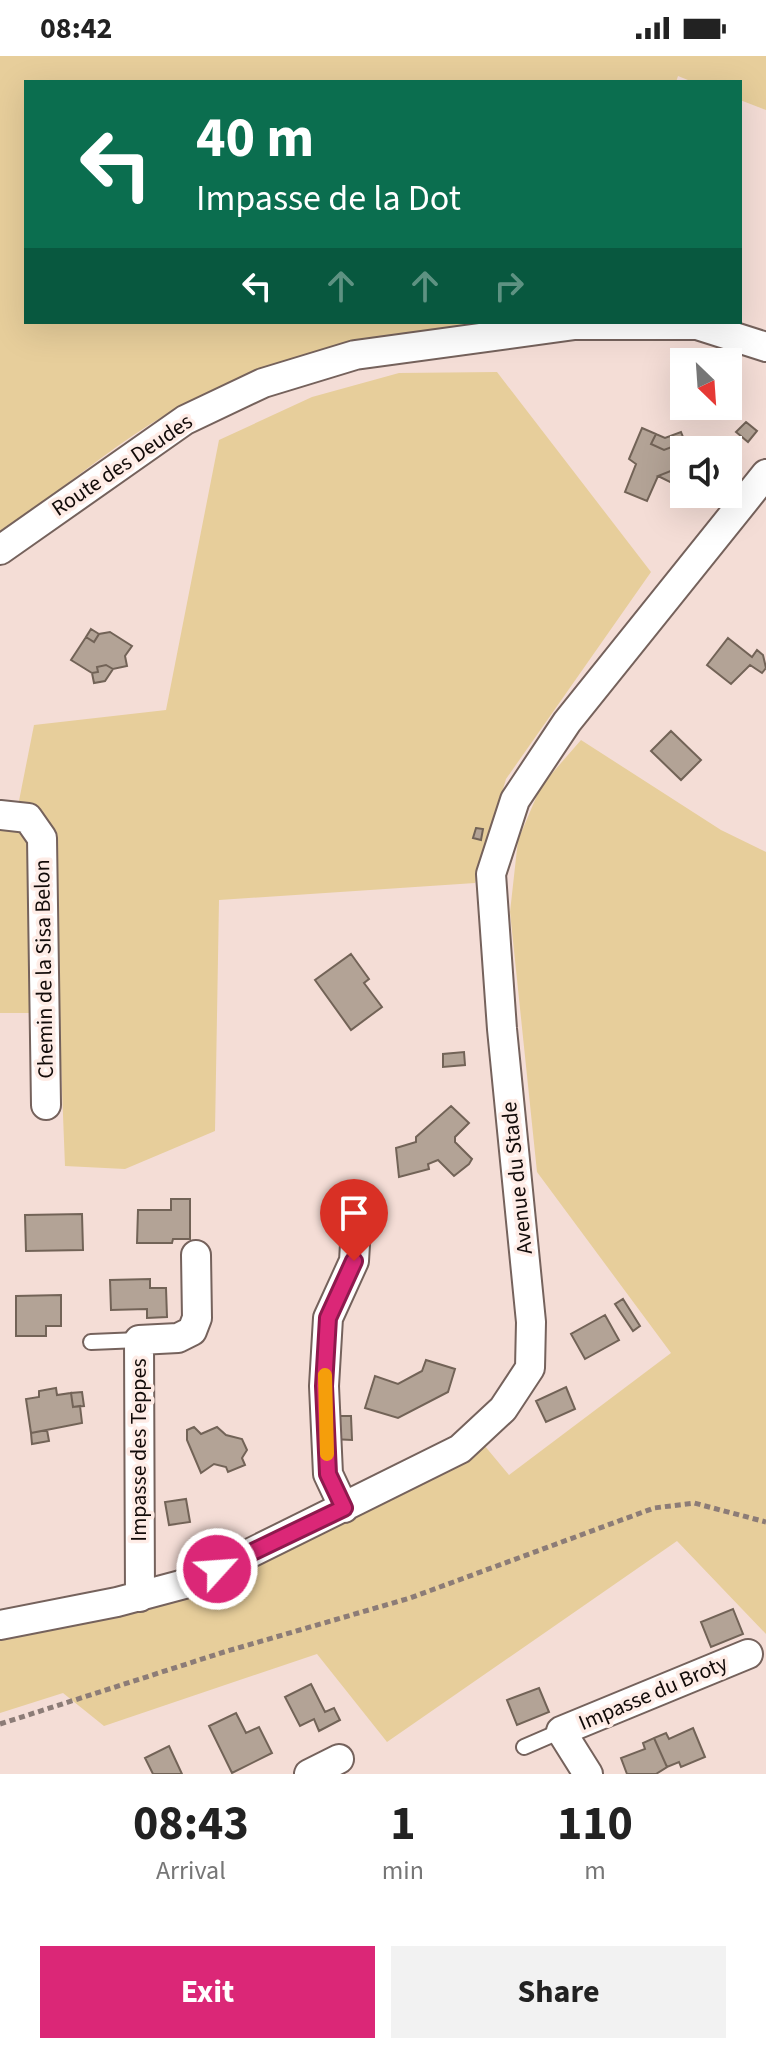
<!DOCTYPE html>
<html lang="en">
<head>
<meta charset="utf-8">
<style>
  body { margin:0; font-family:"Source Sans 3",sans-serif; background:#f2f2f2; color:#222; height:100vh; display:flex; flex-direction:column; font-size:30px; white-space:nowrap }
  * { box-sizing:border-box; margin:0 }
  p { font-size:26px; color:#767676 }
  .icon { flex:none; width:44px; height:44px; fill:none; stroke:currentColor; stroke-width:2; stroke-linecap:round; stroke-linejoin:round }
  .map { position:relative; height:1718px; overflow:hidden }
  .sheet { display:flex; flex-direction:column; background:#fff; flex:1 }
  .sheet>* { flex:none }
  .banner { position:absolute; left:24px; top:24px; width:718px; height:244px; border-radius:0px; box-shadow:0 8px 32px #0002; background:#0b6e4f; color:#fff; overflow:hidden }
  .needle { width:52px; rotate:155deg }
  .tools { position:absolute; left:670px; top:292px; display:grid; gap:16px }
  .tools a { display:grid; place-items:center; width:72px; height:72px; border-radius:0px; background:#fff; box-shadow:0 8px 32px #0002; font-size:40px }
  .pin { position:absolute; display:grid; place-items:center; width:68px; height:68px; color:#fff; margin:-82px -34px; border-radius:50% 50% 50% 0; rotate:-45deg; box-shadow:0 0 8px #0007 }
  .pin .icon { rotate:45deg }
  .me { position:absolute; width:88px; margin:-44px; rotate:64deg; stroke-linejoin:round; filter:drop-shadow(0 0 6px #0008) }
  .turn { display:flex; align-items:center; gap:28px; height:168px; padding:0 40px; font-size:36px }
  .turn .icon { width:104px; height:104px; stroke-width:2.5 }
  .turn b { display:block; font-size:56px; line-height:68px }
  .lanes { display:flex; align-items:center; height:76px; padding:0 40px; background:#0003; justify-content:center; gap:40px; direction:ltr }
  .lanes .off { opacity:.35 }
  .eta { display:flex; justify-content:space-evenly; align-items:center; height:136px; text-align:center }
  .eta b { font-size:48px; font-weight:700; line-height:56px }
  .action { display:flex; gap:16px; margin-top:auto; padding:16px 40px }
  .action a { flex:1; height:92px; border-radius:0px; background:#db2777; color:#fff; font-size:32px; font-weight:700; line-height:92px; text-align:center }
  .action a+a { background:#f2f2f2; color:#222 }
  .status { display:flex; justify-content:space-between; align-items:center; height:56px; padding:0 40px; background:#fff; direction:ltr }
  .status svg { height:22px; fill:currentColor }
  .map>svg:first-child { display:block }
  .green { fill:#e7ce9b }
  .building { fill:#b3a396; stroke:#726357; stroke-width:2 }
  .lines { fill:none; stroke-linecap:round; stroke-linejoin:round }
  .lane-casing { stroke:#75625c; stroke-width:18 }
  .street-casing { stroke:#75625c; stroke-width:32 }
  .path { stroke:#8c7c77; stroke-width:5; stroke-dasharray:6 4; stroke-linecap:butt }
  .lane { stroke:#fff; stroke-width:14 }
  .street { stroke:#fff; stroke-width:28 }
  .route-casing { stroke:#8e194d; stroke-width:20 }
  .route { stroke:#db2777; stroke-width:14 }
  .slow { stroke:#f59e0b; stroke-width:14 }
  .labels { text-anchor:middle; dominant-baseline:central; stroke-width:7; stroke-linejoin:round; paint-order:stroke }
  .street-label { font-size:22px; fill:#120b09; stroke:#feece6 }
</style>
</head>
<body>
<div class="status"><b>08:42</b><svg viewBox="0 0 49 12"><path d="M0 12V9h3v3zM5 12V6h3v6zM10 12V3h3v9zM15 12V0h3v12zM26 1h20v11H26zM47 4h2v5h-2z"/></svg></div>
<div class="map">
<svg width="766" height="1718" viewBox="0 0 766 1718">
  <rect width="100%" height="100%" fill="#f4ddd6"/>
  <path class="green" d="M0,0H766V54L740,44V26H693L678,20L676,26H26V266H498C384,283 268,297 167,358C109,392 55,439 0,478Z
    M497,316L651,516L506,723L475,827L219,844L215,1075L125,1113L65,1110L59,957H0V755H17L34,669L166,654L219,384L312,341L399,317Z
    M581,684L721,774L766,796V1578L677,1485L387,1686L317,1598L104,1670L63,1637L0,1657V1584L66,1570L484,1389L509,1419L671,1297L537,1116L510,856L518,784L541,730Z"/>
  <path class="building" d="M746,366L757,375L748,386L736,376Z
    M642,372L656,378L651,388L664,394L685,386L688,394H684V423L677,425L673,414L658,420L647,445L625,436L636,408L629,403Z
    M681,376L685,386L664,394L651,388L656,378L665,382Z
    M673,414L677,425L672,427L658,420Z
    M91,573L99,578L94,586L86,581Z
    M110,576L132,590L125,600L127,610L113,613L106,609L97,611L98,616L92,617L71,604L86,581L94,586L99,578Z
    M728,582L752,601L757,594L763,599L766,612L762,617L750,609L731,628L707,609Z
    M106,609L113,613L105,625L94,627L92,617L98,616L97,611Z
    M671,675L701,704L681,724L651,695Z
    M476,772L483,773L481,784L473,782Z
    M351,898L369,923L364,927L382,951L351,974L315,924Z
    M464,996L465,1009L443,1011V998Z
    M451,1050L469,1067L455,1081V1086L472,1103L469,1108L454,1120L438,1104L428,1108L429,1113L399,1121L396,1092L416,1086V1081Z
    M171,1143H190V1183H173L172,1187H137L138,1154H171Z
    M82,1158L83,1194L26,1195L25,1159Z
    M150,1223V1232H166L167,1261L147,1262V1253L111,1254L110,1224Z
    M61,1239V1270H46V1280H16V1240Z
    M623,1243L640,1270L633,1275L615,1248Z
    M605,1259L619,1284L585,1303L571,1278Z
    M426,1304L455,1313L448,1336L398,1362L365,1352L375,1320L398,1328L422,1315Z
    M566,1331L575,1353L546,1366L536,1345Z
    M56,1332L57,1339L71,1337L73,1351L80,1350L82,1367L31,1377L26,1343L39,1341V1335Z
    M82,1336L84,1350L73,1351L71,1337Z
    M332,1360H351L352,1384L332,1383Z
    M194,1371L201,1378L217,1371L226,1379L242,1383L247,1394L242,1402L245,1409L228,1416L226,1411L214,1408L201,1417L187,1384V1374Z
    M47,1374L49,1385L32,1388L31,1377Z
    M186,1443L190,1466L169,1469L165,1446Z
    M733,1553L743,1578L711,1591L701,1566Z
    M311,1628L325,1656L334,1652L340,1664L319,1675L314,1663L300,1670L285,1641Z
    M539,1632L549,1656L517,1669L507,1644Z
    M236,1657L246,1677L259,1671L272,1697L232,1717L209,1670Z
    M693,1672L705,1701L681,1711L679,1706L667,1711L654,1682L666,1677L669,1683Z
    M654,1682L667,1711L656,1718H627L621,1702L645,1693L643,1687Z
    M169,1690L182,1718H153L145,1702Z"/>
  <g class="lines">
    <defs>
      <path id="lane" d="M91,1286L139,1284
        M524,1691L561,1675"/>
      <path id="street" d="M0,494L185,364L263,327L355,299L575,269H697L766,291
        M0,759L28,762L42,782L46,1049
        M344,1452L328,1418L324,1330L328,1262L354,1205L357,1155
        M140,1541L139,1284L178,1282L192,1275L197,1262L196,1199
        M0,1569L117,1546L192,1526L460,1393L503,1353L530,1312L531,1266L502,973L491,818L515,744L567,666L766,418
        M309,1718L339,1703
        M588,1718L561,1675L748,1598"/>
    </defs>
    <use href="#lane" class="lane-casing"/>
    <use href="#street" class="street-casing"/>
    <path class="path" d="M0,1668L224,1596L410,1542L654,1452L694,1447L766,1466"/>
    <use href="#lane" class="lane"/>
    <use href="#street" class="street"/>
  </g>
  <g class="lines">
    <defs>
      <path id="route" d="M217,1513L344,1452L328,1418L324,1330L328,1262L354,1205"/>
    </defs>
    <use href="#route" class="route-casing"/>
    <use href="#route" class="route"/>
    <path class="slow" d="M325,1319L327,1398"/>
  </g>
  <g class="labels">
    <g class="street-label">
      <text transform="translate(122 409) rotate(-34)">Route des Deudes</text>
      <text transform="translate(44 913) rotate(-91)">Chemin de la Sisa Belon</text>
      <text transform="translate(517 1122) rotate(-96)">Avenue du Stade</text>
      <text transform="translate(139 1394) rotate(-90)">Impasse des Teppes</text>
      <text transform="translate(653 1637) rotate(-23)">Impasse du Broty</text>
    </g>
  </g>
</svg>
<div class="tools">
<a><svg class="needle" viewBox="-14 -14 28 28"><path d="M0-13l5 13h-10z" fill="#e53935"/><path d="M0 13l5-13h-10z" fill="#767676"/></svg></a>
<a><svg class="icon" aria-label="sound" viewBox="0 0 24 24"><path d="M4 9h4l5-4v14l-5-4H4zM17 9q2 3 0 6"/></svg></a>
</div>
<div class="pin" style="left:354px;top:1205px;background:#d93025"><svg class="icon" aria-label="arrive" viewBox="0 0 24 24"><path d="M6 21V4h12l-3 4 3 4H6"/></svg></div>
<svg class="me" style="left:217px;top:1513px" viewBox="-20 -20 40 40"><circle r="17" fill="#db2777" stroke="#fff" stroke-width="3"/><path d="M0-11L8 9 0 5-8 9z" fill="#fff"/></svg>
<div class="banner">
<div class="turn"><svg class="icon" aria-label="left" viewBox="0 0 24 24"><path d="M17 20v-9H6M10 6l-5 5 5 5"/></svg><div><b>40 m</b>Impasse de la Dot</div></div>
<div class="lanes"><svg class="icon" aria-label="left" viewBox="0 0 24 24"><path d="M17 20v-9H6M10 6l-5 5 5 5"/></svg><svg class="icon off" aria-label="ahead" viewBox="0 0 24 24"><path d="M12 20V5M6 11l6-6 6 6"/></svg><svg class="icon off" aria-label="ahead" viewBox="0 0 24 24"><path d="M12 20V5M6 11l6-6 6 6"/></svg><svg class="icon off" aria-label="right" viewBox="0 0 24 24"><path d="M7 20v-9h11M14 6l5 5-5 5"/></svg></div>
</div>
</div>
<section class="sheet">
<div class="eta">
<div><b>08:43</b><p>Arrival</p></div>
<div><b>1</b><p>min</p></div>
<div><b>110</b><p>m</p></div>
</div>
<div class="action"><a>Exit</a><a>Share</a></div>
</section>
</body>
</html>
